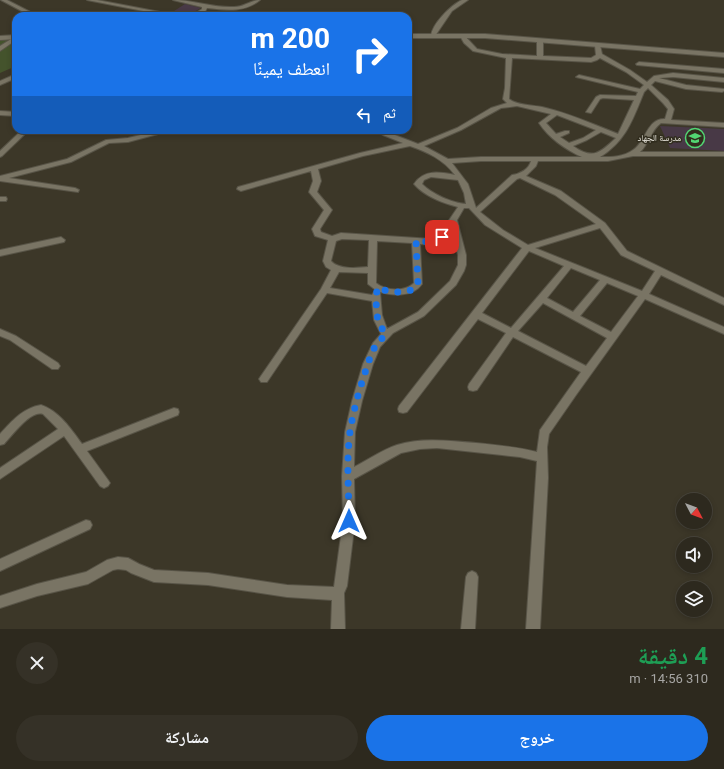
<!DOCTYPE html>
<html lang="ar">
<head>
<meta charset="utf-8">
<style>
  body { margin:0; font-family:Roboto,"Noto Naskh Arabic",sans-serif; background:#353127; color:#f1f3f6; direction:rtl; height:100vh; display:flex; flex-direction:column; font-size:15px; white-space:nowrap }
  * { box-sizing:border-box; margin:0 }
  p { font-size:13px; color:#a7a6a4 }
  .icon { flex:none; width:22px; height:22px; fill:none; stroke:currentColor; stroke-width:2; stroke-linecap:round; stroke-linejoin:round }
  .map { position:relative; height:629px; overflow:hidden; direction:ltr }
  .panel { display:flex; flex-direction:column; background:#2d291e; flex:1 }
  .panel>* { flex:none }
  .banner { position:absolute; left:12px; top:12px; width:400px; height:122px; border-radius:12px; box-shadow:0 2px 6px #0003,0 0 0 1px #48453c; direction:rtl; background:#1a73e8; color:#fff; overflow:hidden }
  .needle { width:26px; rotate:131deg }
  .tools { position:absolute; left:676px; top:493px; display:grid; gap:8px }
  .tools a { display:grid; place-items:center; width:36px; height:36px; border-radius:50%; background:#2d291e; box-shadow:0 2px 6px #0003,0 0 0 1px #48453c; font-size:20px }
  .pin { position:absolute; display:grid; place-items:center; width:34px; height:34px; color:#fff; margin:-17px; border-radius:8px; box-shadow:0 2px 6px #0006 }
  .me { position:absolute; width:44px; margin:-22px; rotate:0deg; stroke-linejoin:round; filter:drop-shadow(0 0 3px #0008) }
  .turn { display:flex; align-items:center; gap:14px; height:84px; padding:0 16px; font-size:18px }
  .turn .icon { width:52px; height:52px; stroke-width:2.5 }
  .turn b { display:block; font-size:28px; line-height:34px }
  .then { display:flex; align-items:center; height:38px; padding:0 16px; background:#0003; gap:8px; font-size:15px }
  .round { display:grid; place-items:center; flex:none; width:42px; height:42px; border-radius:21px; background:#353127 }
  .headline { display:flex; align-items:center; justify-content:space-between; height:68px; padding:0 16px }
  h1 { font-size:24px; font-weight:700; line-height:30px; color:#1e9e55 }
  .cta { display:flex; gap:8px; margin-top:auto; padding:8px 16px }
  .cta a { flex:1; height:46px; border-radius:24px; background:#1a73e8; color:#fff; font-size:16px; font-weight:700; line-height:46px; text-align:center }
  .cta a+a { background:#353127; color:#f1f3f6 }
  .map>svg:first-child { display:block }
  .education { fill:#483946 }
  .green { fill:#44532c }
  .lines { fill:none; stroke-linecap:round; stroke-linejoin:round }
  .minor-casing { stroke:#585447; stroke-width:2 }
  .tertiary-casing { stroke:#585447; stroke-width:2 }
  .minor { fill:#797464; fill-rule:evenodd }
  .tertiary { fill:#797464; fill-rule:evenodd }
  .route { stroke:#1a73e8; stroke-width:7; stroke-dasharray:0 12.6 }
  .labels { text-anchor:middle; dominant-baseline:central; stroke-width:3; stroke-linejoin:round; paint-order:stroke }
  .far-poi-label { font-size:9px; fill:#f0ede4; stroke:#312d1e; text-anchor:end }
</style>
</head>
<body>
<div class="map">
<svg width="724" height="629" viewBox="0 0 724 629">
  <rect width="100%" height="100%" fill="#3c3728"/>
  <path class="education" d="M185,4L201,8L190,14L174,11Z
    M660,126L724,129V151L670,148Z"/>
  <path class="green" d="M16,37V66L0,73V39Z"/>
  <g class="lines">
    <defs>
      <path id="minor" d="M1,0H7L38,16H31Z
        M87,0H97L181,16H169Z
        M173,0C193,0 213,8 234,7C244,7 251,0 260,0C244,13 226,10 207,8C205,14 198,16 191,16L202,9V7Z
        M462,0H468L452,11L435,36H431C432,24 451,5 462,0Z
        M463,34L477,49L502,54L537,56V41L540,39L543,41V56L591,58L596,55L595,46L600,45L602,54L630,70L647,82L654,76L673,73L724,78V82L673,77L659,78L686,85L724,89V91L722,92L686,89L655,81L651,85L668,100L674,109L671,120L724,123V127L661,123C651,130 649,144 640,152H724V156H633L608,161H538L536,166L526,176L561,191L605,223L627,251L724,298V305L661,275L649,294L724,327V334L645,299L576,395L549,434L547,447L548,478L540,629H526L537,461L520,457L502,455L437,448L420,449L401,453L354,479L355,521L347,586L344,593L345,629H331L332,600L287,597L208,585L154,582L131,573L126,570L118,569L113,570L88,584L37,596L0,608V596L37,584L86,572L107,560L118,557L128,558L139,564L154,570L208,573L287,585L334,587L343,521L342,476L345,432L352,401L363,364L373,343L381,334L374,320L372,301L327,293L267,382H261L259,379L261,376L321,289L331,270L326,267L323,261L328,240L315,236L312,229L324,210L309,192L313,181L311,171L241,191L237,189L238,187L360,153L403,143L383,135L374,130H382L418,144L457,128L491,108L507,103L503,99L505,88L506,58L473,51L464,43L460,36ZM512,58L591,62L597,60L600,58L626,72L644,85L640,89L579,75L576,77L638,92L636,96L600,95L596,97L586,112L591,113L600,99L603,98L634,100L618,134C593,124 568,113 542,107C532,105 516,105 509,99ZM648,88L663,103L668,109L665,119C647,118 646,142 633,150C624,157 611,157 600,157C626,141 633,119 644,92ZM517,106L551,114L539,123C549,138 566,150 582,157H481L448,159L424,146L461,130L501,108ZM557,115L596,130L583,138L569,143L560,137L569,133V131H565L556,134L546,123ZM601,132L616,138C600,153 593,160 573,146L587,140ZM410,146C427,152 443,159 455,175C440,172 424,169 414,184C424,196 443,203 458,207L439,235L432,239L341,233L332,236L321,232L320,229L332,210L317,192L321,181L318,169L363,156ZM481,161H531C529,169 520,174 512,175L476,208L468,184L452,163ZM431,177L458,180L464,193L466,204C452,203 432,194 422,184L424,180ZM520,178L555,195L596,224L528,245L503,230L480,212L517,179ZM464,208H469L485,225L522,248L399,406L398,409L399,412L403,413L407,412L478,319L506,333L469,384L468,387L469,390L473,391L477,390L513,337L581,372L540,430L537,452C517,447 497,445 476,443C450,441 423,437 397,445C382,450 368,460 354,467L355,432L362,401L373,364L380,347L393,333L424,316L456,285L464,271L466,265V255L457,220ZM451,228L458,255V265L450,281L418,312L387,329L382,315L380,292C394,296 413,297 422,284L420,244C437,245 442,243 451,228ZM600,228L621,255L655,271L642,291L535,248ZM342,239L369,240L368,267C357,268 339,270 331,261L336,241ZM377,241L412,243L414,283C405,292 386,291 376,283ZM529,251L564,266L511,328L482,313ZM571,268L600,280L573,312L547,298ZM339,272L368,273V284L377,291L374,292L372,295L330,288ZM607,283L638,296L611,332L580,316ZM543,303L607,338L586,366L518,331Z
        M16,36V40L0,51V46Z
        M639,62L724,69V73L637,65L636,64Z
        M16,74V78L0,85V81Z
        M0,111L16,112V116L0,115Z
        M22,130H29L2,156L0,157V151Z
        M162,130H173L128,142L109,143L71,162L9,178L75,188L79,190L78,192L0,181V176L67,159L106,140L128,138Z
        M0,197H6L7,199L6,201H0Z
        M61,237L65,240L64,242L0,256V250Z
        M0,329L16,336L58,363L60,366L58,369H52L10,340L0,336Z
        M41,405C59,411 71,429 82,444L174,408L178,409L179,412L178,415L87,451L108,480L110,483L108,486L104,488L100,486L64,436L0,479V468L58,429L43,414C30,410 12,436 4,444L0,445V434C12,421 23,408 41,405Z
        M86,520L90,521L92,525L90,529L0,571V559Z
        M472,571L476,573L478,577L475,629H461L466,577L468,573Z"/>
      <path id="tertiary" d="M408,34H485L724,53V57L485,38H408Z
        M16,35V39L0,40V36Z"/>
    </defs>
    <use href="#minor" class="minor-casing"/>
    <use href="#tertiary" class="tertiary-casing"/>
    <use href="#minor" class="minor"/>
    <use href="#tertiary" class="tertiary"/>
  </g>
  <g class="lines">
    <path class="route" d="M349,521C349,492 346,461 350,432C354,405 363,378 372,352L376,345L386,334C374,320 376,305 377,288C389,292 411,296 418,284L416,241L433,242L442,237"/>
  </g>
  <defs>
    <symbol id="school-ring" viewBox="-11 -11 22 22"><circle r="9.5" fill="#312d1e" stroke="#52d673" stroke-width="1.5"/><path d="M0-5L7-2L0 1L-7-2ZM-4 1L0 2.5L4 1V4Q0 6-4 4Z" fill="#52d673"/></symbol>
  </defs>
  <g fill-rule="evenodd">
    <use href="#school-ring" x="684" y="127" width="22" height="22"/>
  </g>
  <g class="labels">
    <g class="far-poi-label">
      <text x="681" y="138">مدرسة الجهاد</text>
    </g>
  </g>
</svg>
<div class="tools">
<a><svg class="needle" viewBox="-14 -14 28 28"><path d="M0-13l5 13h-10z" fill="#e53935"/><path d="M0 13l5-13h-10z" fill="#a7a6a4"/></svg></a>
<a><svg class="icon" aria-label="sound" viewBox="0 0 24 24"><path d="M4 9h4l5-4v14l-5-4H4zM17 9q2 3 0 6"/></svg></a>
<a><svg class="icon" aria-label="layers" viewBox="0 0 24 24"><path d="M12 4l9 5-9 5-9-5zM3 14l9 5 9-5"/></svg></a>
</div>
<div class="pin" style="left:442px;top:237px;background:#d93025"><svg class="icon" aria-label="arrive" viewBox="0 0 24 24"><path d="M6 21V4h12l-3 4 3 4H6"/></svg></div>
<svg class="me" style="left:349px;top:521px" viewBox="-20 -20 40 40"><path d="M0-17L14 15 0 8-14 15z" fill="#1a73e8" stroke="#fff" stroke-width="4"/></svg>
<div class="banner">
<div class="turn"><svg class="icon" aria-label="right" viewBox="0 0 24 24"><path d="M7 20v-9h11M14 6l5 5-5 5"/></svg><div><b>200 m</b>انعطف يمينًا</div></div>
<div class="then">ثم<svg class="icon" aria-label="left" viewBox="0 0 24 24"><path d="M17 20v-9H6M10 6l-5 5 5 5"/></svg></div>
</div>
</div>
<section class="panel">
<div class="headline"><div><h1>4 دقيقة</h1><p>310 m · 14:56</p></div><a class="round"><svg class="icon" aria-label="close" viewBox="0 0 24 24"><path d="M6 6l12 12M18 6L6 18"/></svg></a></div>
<div class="cta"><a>خروج</a><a>مشاركة</a></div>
</section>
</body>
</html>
